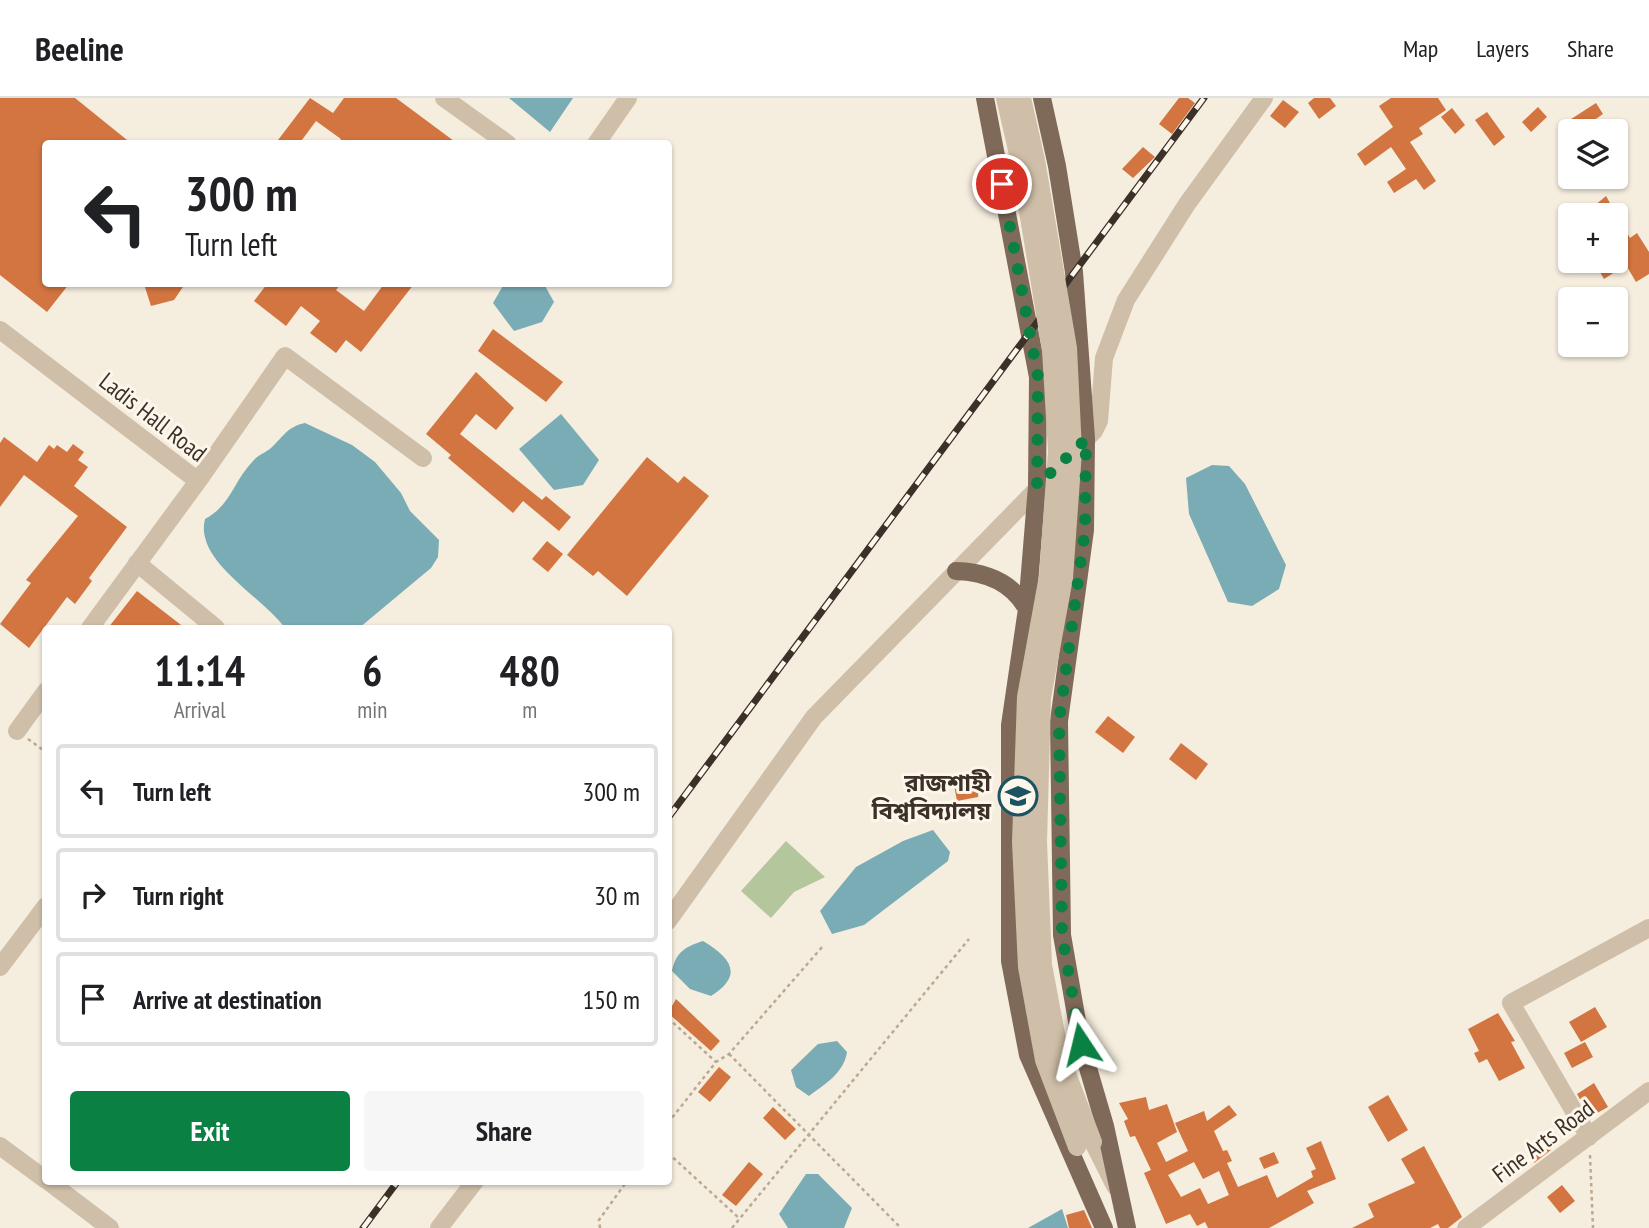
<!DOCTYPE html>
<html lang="en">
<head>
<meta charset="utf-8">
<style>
  body { margin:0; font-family:"PT Sans Narrow","Noto Sans Bengali",sans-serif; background:#f6f6f6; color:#202124; height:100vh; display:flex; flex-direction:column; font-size:26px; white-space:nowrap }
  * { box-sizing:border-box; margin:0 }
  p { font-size:23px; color:#757577 }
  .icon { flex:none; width:38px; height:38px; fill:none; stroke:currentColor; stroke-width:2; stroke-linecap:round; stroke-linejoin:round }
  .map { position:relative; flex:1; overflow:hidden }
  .drawer { position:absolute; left:42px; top:527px; width:630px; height:560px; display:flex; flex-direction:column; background:#fff; border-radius:7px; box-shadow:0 2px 5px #0004 }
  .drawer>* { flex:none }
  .guide { position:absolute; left:42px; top:42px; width:630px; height:147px; border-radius:7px; box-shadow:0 2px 5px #0004; background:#fff; color:#202124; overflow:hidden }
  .fabs { position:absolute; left:1558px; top:21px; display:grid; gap:14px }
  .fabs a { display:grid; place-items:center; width:70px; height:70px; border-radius:7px; background:#fff; box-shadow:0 2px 5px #0004; font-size:35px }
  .pin { position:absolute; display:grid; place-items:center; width:60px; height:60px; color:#fff; margin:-30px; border:4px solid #fff; border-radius:50%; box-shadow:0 2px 7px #0007 }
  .me { position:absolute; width:77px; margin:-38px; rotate:350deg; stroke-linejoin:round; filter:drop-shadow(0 0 5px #0008) }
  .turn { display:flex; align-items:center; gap:24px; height:147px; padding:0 28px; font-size:32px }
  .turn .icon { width:91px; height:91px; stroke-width:2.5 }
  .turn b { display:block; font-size:49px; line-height:60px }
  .eta { display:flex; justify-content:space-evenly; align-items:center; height:119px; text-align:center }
  .eta b { font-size:42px; font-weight:700; line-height:49px }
  .action { display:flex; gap:14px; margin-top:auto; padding:14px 28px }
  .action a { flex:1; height:80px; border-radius:7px; background:#0b8043; color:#fff; font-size:28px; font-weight:700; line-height:80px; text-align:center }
  .action a+a { background:#f6f6f6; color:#202124 }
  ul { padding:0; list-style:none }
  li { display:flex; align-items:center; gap:21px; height:94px; margin:0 14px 10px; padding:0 14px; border:4px solid #e0e0e0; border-radius:7px }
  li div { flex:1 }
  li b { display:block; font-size:26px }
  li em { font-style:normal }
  header { display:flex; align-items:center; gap:42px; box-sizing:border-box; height:98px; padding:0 35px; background:#fff; border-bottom:2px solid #e0e0e0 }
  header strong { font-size:33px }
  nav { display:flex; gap:38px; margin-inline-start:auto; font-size:24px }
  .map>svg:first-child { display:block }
  .green { fill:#b3c69c }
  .water { fill:#7aacb5 }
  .building { fill:#d27540; fill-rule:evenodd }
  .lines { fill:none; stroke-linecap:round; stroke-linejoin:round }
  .path { stroke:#bba992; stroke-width:2.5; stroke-dasharray:3.5 3.5; stroke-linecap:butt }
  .minor { stroke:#cfbfa8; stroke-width:18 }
  .major { stroke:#7f6a59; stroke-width:18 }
  .rail-casing { stroke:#3b3129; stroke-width:7 }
  .rail { stroke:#fcf6eb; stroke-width:4.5; stroke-dasharray:13; stroke-linecap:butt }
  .minor-bridge { stroke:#cfbfa8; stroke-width:18 }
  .route { stroke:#0b8043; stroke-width:12; stroke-dasharray:0 21.6 }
  .labels { text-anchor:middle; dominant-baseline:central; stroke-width:6; stroke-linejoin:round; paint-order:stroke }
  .street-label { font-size:24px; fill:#3b3129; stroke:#fcf6eb }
  .poi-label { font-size:24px; font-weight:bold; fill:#3b3129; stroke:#fcf6eb; text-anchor:end }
</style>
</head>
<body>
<header>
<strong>Beeline</strong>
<nav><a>Map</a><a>Layers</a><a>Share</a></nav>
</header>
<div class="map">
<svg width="1649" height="1130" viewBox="0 0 1649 1130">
  <rect width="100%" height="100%" fill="#f5edde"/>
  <path class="green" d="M786,743L825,779L794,794L771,820L741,793Z"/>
  <path class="water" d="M509,0H573L550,34Z
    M504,186H544L554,204L542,224L514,233L493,205Z
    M561,316L599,362L583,387L554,392L519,351Z
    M305,325L352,347L375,364L401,395L410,413L439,442L438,459L431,470L359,530H285C262,498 194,463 205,421C231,407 233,384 253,363C258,357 265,355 271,350C283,339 288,328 305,325Z
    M1212,367L1229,368L1245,386L1286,467L1279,491L1252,508L1228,504L1189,416L1186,380Z
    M933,732L950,754L948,763L864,827L832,836L820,813L856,769L903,743Z
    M703,843C730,859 745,877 711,898L690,891L672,873C676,854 685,849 703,843Z
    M837,943L847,954C844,975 825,986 809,998L796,989L791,972L818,946Z
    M806,1076H818L852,1110L844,1130H788L779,1116Z
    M1062,1111L1068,1130H1028Z"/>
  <path class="building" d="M0,0H75L132,46H46V186H69L47,214L0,177Z
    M310,0L333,15L344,0H396L458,46H337L341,41L316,23L299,46H275Z
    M1179,0H1188L1195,5L1172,36L1159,26Z
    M1314,0H1330L1336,8L1319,21L1308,5Z
    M1391,0H1438L1446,12L1419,30L1423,36L1410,44L1436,83L1424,92L1416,81L1394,95L1387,84L1406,71L1391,49L1365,68L1357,56L1393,29L1379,8Z
    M1283,2L1299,14L1285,30L1270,18Z
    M1596,5L1603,16L1578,33H1571L1565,25Z
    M1538,9L1547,19L1531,34L1522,24Z
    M1452,10L1465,27L1455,36L1441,19Z
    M1487,14L1505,39L1494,48L1475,22Z
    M1143,49L1155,59L1133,80L1122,71Z
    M1606,98L1630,140L1637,135L1649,154V176L1636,184L1626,167L1604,181L1597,169L1607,163H1615V158L1622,153L1615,143V117H1601L1594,108Z
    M144,186H185L174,202L151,208Z
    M267,186H341L336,192L364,213L384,186H414L361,254L346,242L336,255L310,235L320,223L301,208L286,228L254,203Z
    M493,231L563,284L546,304L478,253Z
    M476,274L514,310L496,332L476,316L460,336L542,402L546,398L571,419L559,433L523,403L513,415L448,360L451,357L426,336Z
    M4,339L37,364L49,347L54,351L57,347L67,354L73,346L84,354L78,362L88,369L74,388L127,429L89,480L92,483L75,506L67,499L29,550L0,526L31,485L26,482L78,418L24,377L0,409V345Z
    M647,359L678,385L684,378L709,398L627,498L598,473L593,478L567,457Z
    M547,443L563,456L548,474L532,461Z
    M137,493L185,530H108Z
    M1108,618L1135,639L1123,655L1095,634Z
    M1181,645L1208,666L1196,682L1169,661Z
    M980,677L978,699L957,703L953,682Z
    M676,901L720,943L711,953L668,915Z
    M1595,909L1607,929L1581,944L1569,924Z
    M1498,915L1515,943L1511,944L1525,970L1499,983L1487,961L1479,965L1474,955L1479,953L1468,931Z
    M1585,944L1593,959L1572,970L1564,955Z
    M719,969L731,979L710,1004L698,994Z
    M1594,985L1608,1009L1590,1019L1577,996Z
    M1388,997L1408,1032L1388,1044L1368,1009Z
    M1146,999L1149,1012L1167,1006L1177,1034L1157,1045L1166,1064L1188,1053L1175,1025L1204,1013L1207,1023L1229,1007L1237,1017L1214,1033L1223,1053L1227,1052L1232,1063L1227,1065L1238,1089L1267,1077L1277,1100L1313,1079L1311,1073L1316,1071L1306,1050L1321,1043L1336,1081L1307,1093L1314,1105L1269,1130H1208L1205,1124L1197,1128L1190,1116L1166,1126L1144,1075L1151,1072L1135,1038L1130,1039L1124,1023L1128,1021L1119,1005ZM1194,1064L1203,1081L1219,1073L1229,1097L1208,1106L1200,1090L1181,1099L1168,1077Z
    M773,1009L796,1031L785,1042L763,1020Z
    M1424,1048L1462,1119L1448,1130H1440L1438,1126L1430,1130H1352L1374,1119L1368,1106L1415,1085L1401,1061Z
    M1549,1049L1551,1052L1534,1065L1531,1059Z
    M1274,1054L1279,1065L1264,1071L1259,1060Z
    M749,1064L763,1076L736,1108L722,1097Z
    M1562,1087L1575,1103L1560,1115L1547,1099Z
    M1084,1112L1092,1130H1069L1066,1117Z"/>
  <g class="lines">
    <path class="path" d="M28,641L46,654
      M668,920L716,964
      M729,956L901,1130
      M668,1025L716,964L729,956L823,848
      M668,1055L739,1120
      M1590,1057L1593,1130
      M600,1130L599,1122L627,1083
      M732,1130L969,841"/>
    <path class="minor" d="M444,0L508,46
      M596,46L628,0
      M0,232L198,383L90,530
      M198,383L285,258L423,360
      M137,465L216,530
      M17,633L46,593
      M668,823L814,619L1094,333L1099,323L1104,260L1126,202L1187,106L1264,0
      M0,869L46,808
      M1589,1039L1511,905L1649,830
      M1093,1044L1115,1088
      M0,1048L46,1082
      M48,1083L110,1130
      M439,1130L475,1083
      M1466,1130L1649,993"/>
    <path class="major" d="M985,0L1038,279L1037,388L1027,511L1010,627V863L1028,957L1104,1130
      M1042,0L1057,68L1074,174L1086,341L1085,432L1059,623L1062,837L1081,946L1105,1028L1127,1130
      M956,473C986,474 1012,484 1027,511"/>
    <defs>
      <path id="rail" d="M668,720L1204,0
        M363,1130L398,1083"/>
    </defs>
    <use href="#rail" class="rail-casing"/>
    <use href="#rail" class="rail"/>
    <path class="minor-bridge" d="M1005,0L1020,65L1051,252L1057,353L1048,478L1026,599L1021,744L1027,869L1044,962L1077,1049
      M1022,0L1036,62L1068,250L1073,353L1064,480L1042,600L1038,744L1043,867L1060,957L1093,1044"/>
  </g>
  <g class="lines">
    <path class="route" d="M1002,86L1038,279L1037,388L1086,341L1085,432L1059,623L1062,837L1081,946"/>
  </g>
  <defs>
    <symbol id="university-ring" viewBox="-11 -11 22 22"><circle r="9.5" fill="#fcf6eb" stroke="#1a5462" stroke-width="1.5"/><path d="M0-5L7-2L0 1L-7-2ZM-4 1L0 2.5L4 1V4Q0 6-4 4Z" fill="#1a5462"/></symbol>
  </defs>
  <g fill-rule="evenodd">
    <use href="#university-ring" x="996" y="676" width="44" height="44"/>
  </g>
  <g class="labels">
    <g class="street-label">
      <text transform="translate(153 319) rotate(38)">Ladis Hall Road</text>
      <text transform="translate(1543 1043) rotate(-37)">Fine Arts Road</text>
    </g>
    <g class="poi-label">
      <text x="991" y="684">রাজশাহী<tspan x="991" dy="28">বিশ্ববিদ্যালয়</tspan></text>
    </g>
  </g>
</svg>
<div class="fabs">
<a><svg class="icon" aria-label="layers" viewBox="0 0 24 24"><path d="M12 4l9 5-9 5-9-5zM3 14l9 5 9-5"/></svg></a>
<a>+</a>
<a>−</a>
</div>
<div class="pin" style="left:1002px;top:86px;background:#d93025"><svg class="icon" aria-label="arrive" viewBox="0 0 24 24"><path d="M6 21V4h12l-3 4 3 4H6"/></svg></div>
<svg class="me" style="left:1081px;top:946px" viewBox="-20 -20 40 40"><path d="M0-17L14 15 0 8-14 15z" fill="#0b8043" stroke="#fff" stroke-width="4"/></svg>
<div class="guide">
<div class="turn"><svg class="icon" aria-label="left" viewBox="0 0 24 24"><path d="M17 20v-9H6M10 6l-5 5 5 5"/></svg><div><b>300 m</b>Turn left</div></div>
</div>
<section class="drawer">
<div class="eta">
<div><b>11:14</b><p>Arrival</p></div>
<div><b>6</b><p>min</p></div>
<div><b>480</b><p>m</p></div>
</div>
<ul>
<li><svg class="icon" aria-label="left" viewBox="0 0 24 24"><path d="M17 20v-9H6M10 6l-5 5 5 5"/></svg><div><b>Turn left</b></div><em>300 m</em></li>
<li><svg class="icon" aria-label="right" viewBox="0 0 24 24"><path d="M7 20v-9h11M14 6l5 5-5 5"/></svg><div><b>Turn right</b></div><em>30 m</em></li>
<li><svg class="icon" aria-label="arrive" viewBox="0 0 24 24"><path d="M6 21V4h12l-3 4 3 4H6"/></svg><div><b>Arrive at destination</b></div><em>150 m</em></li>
</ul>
<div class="action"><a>Exit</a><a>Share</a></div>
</section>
</div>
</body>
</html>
